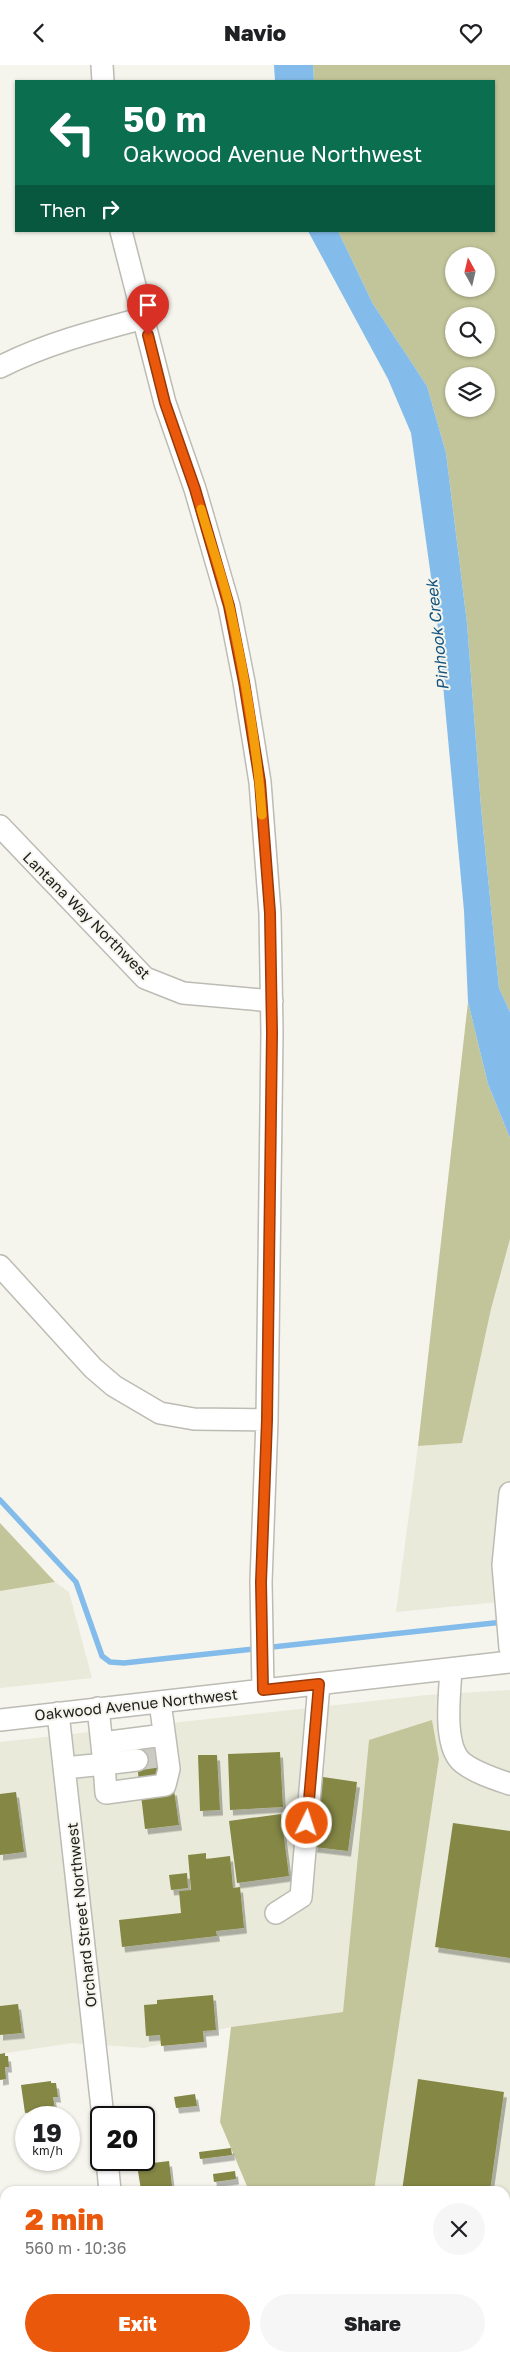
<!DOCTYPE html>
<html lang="en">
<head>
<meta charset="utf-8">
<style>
  body { margin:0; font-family:"Golos Text",sans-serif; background:#f6f6f6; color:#202124; height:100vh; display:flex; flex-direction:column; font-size:19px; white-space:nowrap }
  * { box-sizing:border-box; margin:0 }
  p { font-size:16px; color:#757577 }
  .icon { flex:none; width:28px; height:28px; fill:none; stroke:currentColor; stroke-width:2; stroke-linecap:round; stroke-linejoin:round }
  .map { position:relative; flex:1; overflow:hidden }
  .drawer { position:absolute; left:0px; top:2121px; width:510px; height:176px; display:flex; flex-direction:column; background:#fff; border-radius:15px 15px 0 0; box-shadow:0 1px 4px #0004 }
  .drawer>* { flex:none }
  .top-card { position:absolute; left:15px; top:15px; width:480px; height:152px; border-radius:0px; box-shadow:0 1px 4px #0004; background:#0b6e4f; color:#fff; overflow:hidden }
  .needle { width:32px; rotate:352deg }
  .fabs { position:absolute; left:445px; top:182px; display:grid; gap:10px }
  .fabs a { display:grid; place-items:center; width:50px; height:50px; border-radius:50%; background:#fff; box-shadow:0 1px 4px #0004; font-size:25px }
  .speed { position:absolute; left:15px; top:2041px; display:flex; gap:10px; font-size:25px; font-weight:700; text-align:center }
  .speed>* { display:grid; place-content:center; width:65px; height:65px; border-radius:50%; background:#fff; box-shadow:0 1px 4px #0004; line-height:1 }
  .speed small { font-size:12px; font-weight:400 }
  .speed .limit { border:2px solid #111; border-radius:8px; background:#fff; color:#111 }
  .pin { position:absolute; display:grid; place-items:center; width:42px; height:42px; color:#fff; margin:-51px -21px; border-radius:50% 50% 50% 0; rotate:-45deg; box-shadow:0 0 5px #0007 }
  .pin .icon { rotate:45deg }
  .me { position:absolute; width:55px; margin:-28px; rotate:4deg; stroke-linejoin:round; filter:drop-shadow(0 0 4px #0008) }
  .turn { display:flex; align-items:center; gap:18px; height:105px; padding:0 25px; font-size:22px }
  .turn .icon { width:65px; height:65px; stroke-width:2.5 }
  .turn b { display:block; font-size:35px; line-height:42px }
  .then { display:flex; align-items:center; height:48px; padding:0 25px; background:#0003; gap:10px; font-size:19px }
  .round { display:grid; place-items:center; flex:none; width:52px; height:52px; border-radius:26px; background:#f6f6f6 }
  .summary { display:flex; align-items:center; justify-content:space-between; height:85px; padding:0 25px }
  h1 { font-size:30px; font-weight:800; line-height:38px; color:#ea580c }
  .button { display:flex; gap:10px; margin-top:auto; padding:10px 25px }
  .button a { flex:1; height:58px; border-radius:30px; background:#ea580c; color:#fff; font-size:20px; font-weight:800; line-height:58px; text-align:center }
  .button a+a { background:#f6f6f6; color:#202124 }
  header { display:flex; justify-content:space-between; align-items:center; height:65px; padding:0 25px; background:#fff; font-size:22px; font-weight:800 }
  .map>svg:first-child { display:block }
  .built { fill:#e9eada }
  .green { fill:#c2c499; fill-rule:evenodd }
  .water { fill:#83bcea }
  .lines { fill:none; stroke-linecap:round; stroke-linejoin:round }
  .stream { stroke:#83bcea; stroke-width:5.5 }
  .building { fill:#858745; filter:url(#shadow) }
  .minor-tunnel { stroke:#cbcbc4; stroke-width:21; stroke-dasharray:21 11; stroke-linecap:butt }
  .minor-casing { stroke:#bcbcb4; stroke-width:24 }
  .minor { stroke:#fff; stroke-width:21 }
  .route-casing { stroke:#983908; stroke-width:12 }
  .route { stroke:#ea580c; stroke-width:9 }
  .slow { stroke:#f59e0b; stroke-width:9 }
  .labels { text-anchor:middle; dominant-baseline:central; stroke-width:4; stroke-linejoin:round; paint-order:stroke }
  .street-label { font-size:15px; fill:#21211e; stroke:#f5f5ed }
  .water-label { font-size:16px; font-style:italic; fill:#145580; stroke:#f5f5ed }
</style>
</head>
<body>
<header><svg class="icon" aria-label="back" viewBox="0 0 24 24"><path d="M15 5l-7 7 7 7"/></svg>Navio<svg class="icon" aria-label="heart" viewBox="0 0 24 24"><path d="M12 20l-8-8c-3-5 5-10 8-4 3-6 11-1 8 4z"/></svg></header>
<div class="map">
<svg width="510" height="2297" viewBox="0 0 510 2297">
  <defs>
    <filter id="shadow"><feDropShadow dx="3" dy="5.5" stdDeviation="0" flood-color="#0004"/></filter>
  </defs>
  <rect width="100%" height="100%" fill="#f5f5ed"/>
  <path class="built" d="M510,1174V1536L396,1547L418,1381L462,1378L491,1244Z
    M55,1517L69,1527L92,1613L0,1623V1526Z
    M510,1625V2297H348L349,2292H505V2126H374L439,1694L432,1656L369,1676L343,1947L231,1962L144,1983L72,1978L0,1989V1677L427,1630Z
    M0,2164L5,2215V2292L13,2293V2297H0Z"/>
  <path class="green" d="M313,0H510V947L499,923L481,742L467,558L446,388L427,321L373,239L338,166H494V16H314ZM454,191H486V224H454ZM454,251H486V284H454ZM454,311H486V344H454Z
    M468,937L488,1019L510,1073V1174L491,1244L462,1378L418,1381Z
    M0,1458L55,1517L0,1526Z
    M432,1655L439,1694L374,2126H249L220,2057L231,1962L343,1947L369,1675Z
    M135,2293H349L348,2297H136Z"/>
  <path class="water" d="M274,0H313L314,16H275Z
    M308,166H338L373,239L427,321L446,388L467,558L481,742L499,923L510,947V1073L488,1019L468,937L464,846L437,555L411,368L388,314Z"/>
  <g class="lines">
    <path class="stream" d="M0,1435L76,1517L102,1591L110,1597L124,1598L503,1557"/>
  </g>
  <path class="building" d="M157,1677L161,1718L139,1720L136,1679Z
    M280,1687L283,1742L230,1745L228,1689Z
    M198,1690H217L220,1745L200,1746Z
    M323,1712L357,1717L348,1786L314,1782Z
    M174,1725L179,1760L145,1764L141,1730Z
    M16,1727L24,1787L0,1790V1729Z
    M281,1749L289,1811L237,1818L229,1756Z
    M453,1758L510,1766V1893L435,1882Z
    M206,1788V1794L230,1791L233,1823L240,1822L244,1863L216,1866L217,1871L122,1882L119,1855L181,1848L179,1826L191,1825L188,1790Z
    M187,1808L188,1823L171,1825L169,1810Z
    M213,1930L216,1965L203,1966L204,1977L161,1981L160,1970L146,1971L144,1940L157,1939V1935Z
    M18,1939L22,1968L0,1970V1941Z
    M5,1988V1991H8L9,2002H5L6,2014L0,2015V1989Z
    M418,2014L504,2027L490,2126H402Z
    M51,2016V2018H56L58,2032H53L55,2044L25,2048L21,2020Z
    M195,2029L197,2041L176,2043L174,2032Z
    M73,2058L74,2068L69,2069V2059Z
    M231,2083L232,2090L200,2094L199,2087Z
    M169,2096L172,2121L141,2125L137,2100Z
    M235,2106L236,2114L214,2117L213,2109Z
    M5,2154V2189H0V2155Z
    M26,2292H70V2297H27Z"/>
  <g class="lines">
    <path class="minor-tunnel" d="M137,1695L157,1692"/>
    <defs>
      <path id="minor" d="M102,0L103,16
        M121,166L165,338L195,424L229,541L244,617L260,717L270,848L272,968L267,1355L261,1517L263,1625
        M0,302C45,279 95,266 144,253
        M0,761L145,913L183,928L272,936
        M0,1201L93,1303L114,1321L160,1348L194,1354L267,1355
        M510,1428L503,1500L510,1583
        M451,1604C450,1628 442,1682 463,1698C476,1708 495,1714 510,1719
        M98,1643L104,1699L137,1695
        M58,1648L103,2052
        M0,1655L510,1597
        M102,1678L164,1670
        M65,1703L104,1699L106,1728L165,1720L169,1704L160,1637
        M276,1848L301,1832L319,1619
        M107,2095L110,2126
        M505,2277L510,2242
        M128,2292L129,2297
        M494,2297L498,2292"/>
    </defs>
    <use href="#minor" class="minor-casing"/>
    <use href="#minor" class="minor"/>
  </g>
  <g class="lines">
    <defs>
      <path id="route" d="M148,270L165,338L195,424L229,541L244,617L260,717L270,848L272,968L267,1355L261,1517L263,1625L319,1619L307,1758"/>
    </defs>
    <use href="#route" class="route-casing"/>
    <use href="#route" class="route"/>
    <path class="slow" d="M201,444C210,476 222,509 230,543C245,610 257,681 262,750"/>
  </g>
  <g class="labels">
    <g class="street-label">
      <text transform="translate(87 850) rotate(45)">Lantana Way Northwest</text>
      <text transform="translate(136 1639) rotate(-6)">Oakwood Avenue Northwest</text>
      <text transform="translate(81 1850) rotate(-96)">Orchard Street Northwest</text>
    </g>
    <g class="water-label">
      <text transform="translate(437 570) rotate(-96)">Pinhook Creek</text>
    </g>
  </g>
</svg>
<div class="fabs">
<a><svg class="needle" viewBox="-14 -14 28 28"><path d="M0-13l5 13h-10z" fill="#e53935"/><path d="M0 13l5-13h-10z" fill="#757577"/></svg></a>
<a><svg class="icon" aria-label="search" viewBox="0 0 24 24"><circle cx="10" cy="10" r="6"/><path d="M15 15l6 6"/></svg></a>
<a><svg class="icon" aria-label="layers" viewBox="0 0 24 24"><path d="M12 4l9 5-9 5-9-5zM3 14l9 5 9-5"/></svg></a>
</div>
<div class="speed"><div>19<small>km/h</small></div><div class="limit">20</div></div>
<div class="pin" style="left:148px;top:270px;background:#d93025"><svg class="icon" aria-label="arrive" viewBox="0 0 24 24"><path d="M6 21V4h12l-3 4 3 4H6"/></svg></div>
<svg class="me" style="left:307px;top:1758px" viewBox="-20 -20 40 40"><circle r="17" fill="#ea580c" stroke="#fff" stroke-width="3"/><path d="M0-11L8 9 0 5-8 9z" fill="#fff"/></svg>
<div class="top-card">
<div class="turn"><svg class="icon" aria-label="left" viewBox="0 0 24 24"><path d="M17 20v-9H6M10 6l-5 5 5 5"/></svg><div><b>50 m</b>Oakwood Avenue Northwest</div></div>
<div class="then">Then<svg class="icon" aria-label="right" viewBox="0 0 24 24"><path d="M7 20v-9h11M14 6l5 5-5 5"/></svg></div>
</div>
<section class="drawer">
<div class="summary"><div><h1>2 min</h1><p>560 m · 10:36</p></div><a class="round"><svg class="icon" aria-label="close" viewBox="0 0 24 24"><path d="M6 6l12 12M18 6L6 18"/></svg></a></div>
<div class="button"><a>Exit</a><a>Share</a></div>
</section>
</div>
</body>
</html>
